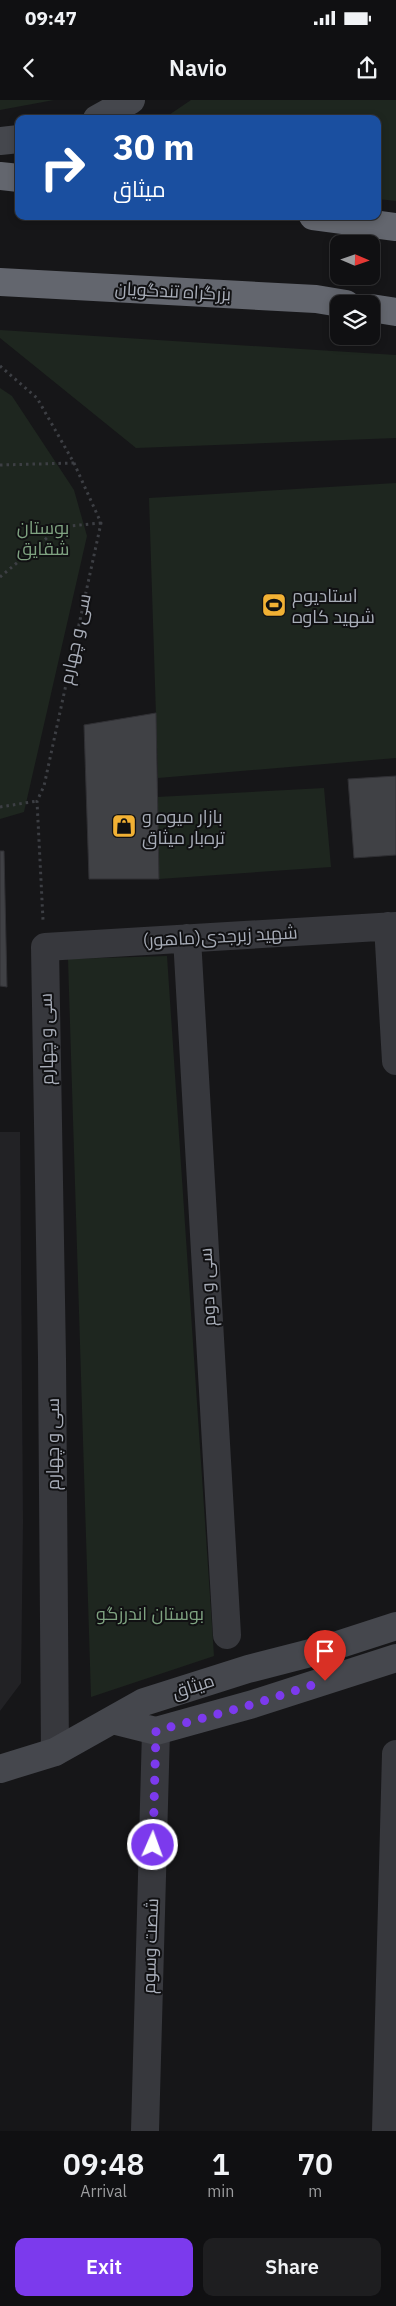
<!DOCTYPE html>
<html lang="en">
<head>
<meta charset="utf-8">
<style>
  body { margin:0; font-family:"IBM Plex Sans",Cairo,sans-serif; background:#1e1e20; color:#f1f3f6; height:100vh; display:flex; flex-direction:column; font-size:19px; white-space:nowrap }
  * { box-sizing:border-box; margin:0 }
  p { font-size:16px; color:#9c9d9f }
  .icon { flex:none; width:28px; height:28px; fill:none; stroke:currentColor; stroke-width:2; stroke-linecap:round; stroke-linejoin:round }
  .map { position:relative; height:2031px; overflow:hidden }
  .sheet { display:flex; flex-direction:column; background:#101012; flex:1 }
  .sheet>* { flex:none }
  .hud { position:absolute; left:15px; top:15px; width:366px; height:105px; border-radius:10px; box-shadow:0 2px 8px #0003,0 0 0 1px #303032; background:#1a4fa0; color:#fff; overflow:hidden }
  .needle { width:32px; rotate:92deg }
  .fabs { position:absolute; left:330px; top:135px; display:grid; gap:10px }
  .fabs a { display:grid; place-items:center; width:50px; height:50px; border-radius:10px; background:#101012; box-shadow:0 2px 8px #0003,0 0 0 1px #303032; font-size:25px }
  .pin { position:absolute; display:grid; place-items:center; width:42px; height:42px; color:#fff; margin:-51px -21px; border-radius:50% 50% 50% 0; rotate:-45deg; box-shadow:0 0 5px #0007 }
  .pin .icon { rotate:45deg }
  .me { position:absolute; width:55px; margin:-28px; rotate:2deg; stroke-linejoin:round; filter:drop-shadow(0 0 4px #0008) }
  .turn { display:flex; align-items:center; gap:18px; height:105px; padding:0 15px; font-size:22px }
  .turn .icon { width:65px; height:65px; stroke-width:2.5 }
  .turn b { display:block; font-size:35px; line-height:42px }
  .eta { display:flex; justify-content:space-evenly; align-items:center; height:85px; text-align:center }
  .eta b { font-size:30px; font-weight:600; line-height:35px }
  .button { display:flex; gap:10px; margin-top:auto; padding:10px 15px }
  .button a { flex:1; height:58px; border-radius:10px; background:#7c3aed; color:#fff; font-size:20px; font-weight:600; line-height:58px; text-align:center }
  .button a+a { background:#1e1e20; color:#f1f3f6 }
  .status { display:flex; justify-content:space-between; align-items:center; height:35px; padding:0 25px; background:#101012; direction:ltr }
  .status svg { height:14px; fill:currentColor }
  header { display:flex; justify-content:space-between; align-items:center; height:65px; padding:0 15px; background:#101012; font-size:22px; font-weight:600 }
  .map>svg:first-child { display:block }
  .built { fill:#222225 }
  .green { fill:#1e261f }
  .building { fill:#404145; stroke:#303034 }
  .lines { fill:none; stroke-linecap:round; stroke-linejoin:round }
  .path { stroke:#3d3f44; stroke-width:3; stroke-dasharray:2.5 4; stroke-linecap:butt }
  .street { stroke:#37383d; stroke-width:28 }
  .secondary { stroke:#45474d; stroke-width:28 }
  .highway { stroke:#63666e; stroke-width:28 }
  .route { stroke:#7c3aed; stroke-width:9; stroke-dasharray:0 16.2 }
  .labels { text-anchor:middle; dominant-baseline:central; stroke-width:4; stroke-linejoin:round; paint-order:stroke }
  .street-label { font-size:18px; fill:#a8adb8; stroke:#111113 }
  .park-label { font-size:18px; fill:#7fa381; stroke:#111113 }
  .poi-label { font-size:18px; fill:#a8adb8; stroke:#111113; text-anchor:start }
</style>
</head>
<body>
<div class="status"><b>09:47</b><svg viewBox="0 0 49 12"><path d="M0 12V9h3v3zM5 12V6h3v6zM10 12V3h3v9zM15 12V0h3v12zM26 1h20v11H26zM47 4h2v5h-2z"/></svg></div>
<header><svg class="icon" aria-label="back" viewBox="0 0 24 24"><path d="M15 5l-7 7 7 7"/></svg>Navio<svg class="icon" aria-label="share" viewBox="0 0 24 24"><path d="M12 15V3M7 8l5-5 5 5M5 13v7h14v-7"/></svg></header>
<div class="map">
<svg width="396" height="2031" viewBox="0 0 396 2031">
  <rect width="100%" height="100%" fill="#161618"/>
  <path class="built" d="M0,1032H20L23,1422L21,1583L0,1611Z"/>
  <path class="green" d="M0,0H54L0,10Z
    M191,0H396V101L378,99V19H163Z
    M0,230L396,255V338L136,348L0,238Z
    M0,288L12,296L74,390L87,436L24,712L0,719Z
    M396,383V658L158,678L149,398Z
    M324,688L331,767L159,779L157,697Z
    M167,856L214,1556L91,1597L68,859Z"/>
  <path class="building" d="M156,613L159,779H89L84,625Z
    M396,676V755L354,758L348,679Z
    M0,751H4L7,887L0,886Z"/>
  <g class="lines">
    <path class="path" d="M0,266L37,298L74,363L101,423L44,686L37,701L43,820
      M0,365L74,363
      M0,477L60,427L101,423
      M0,707L37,701"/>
    <path class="street" d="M388,826L396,961
      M187,838L227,1535
      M55,1652L52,1258L45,847L396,826
      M145,2031L156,1631
      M386,2031L396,1654"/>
    <path class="secondary" d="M97,19L131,0
      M0,41L19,39
      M112,1620L156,1631L253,1604L396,1558
      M0,1669L55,1652L144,1602L248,1569L322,1550L396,1526"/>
    <path class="highway" d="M0,76L19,78
      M313,116L396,127
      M0,182L316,199L346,204
      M371,208L396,212"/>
  </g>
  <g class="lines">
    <path class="route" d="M153,1745L156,1631L254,1604L325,1581"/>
  </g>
  <defs>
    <symbol id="stadium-square" viewBox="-11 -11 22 22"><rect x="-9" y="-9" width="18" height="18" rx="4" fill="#f2b134" stroke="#111113"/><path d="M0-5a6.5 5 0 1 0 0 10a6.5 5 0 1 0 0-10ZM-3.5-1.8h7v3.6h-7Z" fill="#111"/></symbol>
    <symbol id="shop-square" viewBox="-11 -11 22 22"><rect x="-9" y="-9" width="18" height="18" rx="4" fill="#f2b134" stroke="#111113"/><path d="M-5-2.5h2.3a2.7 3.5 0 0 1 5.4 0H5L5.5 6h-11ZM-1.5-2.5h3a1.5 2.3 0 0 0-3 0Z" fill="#111"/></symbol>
  </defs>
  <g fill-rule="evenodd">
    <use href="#stadium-square" x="260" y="491" width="28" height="28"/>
    <use href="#shop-square" x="110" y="712" width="28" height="28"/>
  </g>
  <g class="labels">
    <g class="street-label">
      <text transform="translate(173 191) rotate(3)">بزرگراه تندگویان</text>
      <text transform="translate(75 539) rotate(-78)">سی و چهارم</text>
      <text transform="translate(220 836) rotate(-3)">شهید زبرجدی(ماهور)</text>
      <text transform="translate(46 939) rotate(-91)">سی و چهارم</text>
      <text transform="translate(207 1187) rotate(-93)">سی و دوم</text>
      <text transform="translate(52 1344) rotate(-90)">سی و چهارم</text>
      <text transform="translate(193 1586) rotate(-18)">میثاق</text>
      <text transform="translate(150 1846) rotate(-88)">شصت وسوم</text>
    </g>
    <g class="park-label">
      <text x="43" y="427">بوستان<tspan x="43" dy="21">شقایق</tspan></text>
      <text x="150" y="1513">بوستان اندرزگو</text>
    </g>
    <g class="poi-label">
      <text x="292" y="495">استادیوم<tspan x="292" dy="21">شهید کاوه</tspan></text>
      <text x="142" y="716">بازار میوه و<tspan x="142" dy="21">تره‌بار میثاق</tspan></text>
    </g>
  </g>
</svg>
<div class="fabs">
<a><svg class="needle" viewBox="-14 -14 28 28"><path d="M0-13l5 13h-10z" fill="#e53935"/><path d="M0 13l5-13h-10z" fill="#9c9d9f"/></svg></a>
<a><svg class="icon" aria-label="layers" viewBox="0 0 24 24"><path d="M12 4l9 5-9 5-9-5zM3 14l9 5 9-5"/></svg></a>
</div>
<div class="pin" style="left:325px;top:1581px;background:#d93025"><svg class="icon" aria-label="arrive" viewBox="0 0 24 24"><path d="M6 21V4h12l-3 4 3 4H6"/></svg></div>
<svg class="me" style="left:153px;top:1745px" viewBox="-20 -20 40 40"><circle r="17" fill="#7c3aed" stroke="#fff" stroke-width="3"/><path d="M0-11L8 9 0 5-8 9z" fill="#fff"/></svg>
<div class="hud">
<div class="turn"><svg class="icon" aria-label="right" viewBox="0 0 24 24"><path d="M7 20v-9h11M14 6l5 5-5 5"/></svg><div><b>30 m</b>میثاق</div></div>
</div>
</div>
<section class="sheet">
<div class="eta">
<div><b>09:48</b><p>Arrival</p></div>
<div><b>1</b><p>min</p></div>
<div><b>70</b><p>m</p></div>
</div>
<div class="button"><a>Exit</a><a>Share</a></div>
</section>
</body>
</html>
